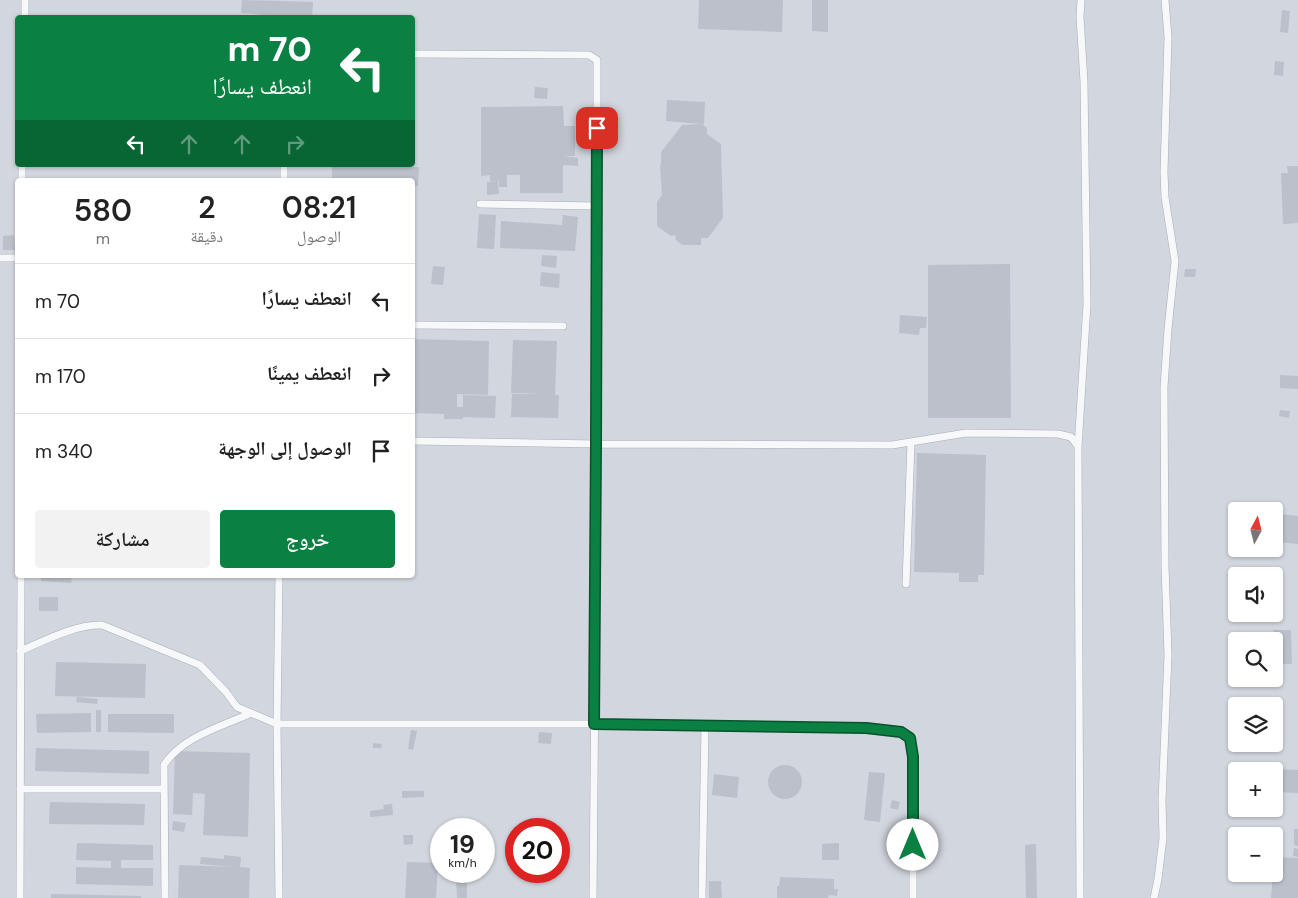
<!DOCTYPE html>
<html lang="ar">
<head>
<meta charset="utf-8">
<style>
  body { margin:0; font-family:"DM Sans","Noto Naskh Arabic",sans-serif; background:#f2f2f2; color:#222; direction:rtl; height:100vh; display:flex; flex-direction:column; font-size:19px; white-space:nowrap }
  * { box-sizing:border-box; margin:0 }
  p { font-size:16px; color:#767676 }
  .icon { flex:none; width:28px; height:28px; fill:none; stroke:currentColor; stroke-width:2; stroke-linecap:round; stroke-linejoin:round }
  .map { position:relative; flex:1; overflow:hidden; direction:ltr }
  .side { position:absolute; left:15px; top:178px; width:400px; height:400px; display:flex; flex-direction:column; background:#fff; border-radius:5px; box-shadow:0 1px 4px #0004; direction:rtl }
  .side>* { flex:none }
  .banner { position:absolute; left:15px; top:15px; width:400px; height:152px; border-radius:5px; box-shadow:0 1px 4px #0004; direction:rtl; background:#0b8043; color:#fff; overflow:hidden }
  .needle { width:32px; rotate:7deg }
  .buttons { position:absolute; left:1228px; top:502px; display:grid; gap:10px }
  .buttons a { display:grid; place-items:center; width:55px; height:55px; border-radius:5px; background:#fff; box-shadow:0 1px 4px #0004; font-size:25px }
  .speed { position:absolute; left:430px; top:818px; display:flex; gap:10px; font-size:25px; font-weight:700; text-align:center }
  .speed>* { display:grid; place-content:center; width:65px; height:65px; border-radius:50%; background:#fff; box-shadow:0 1px 4px #0004; line-height:1 }
  .speed small { font-size:12px; font-weight:400 }
  .speed .limit { border:8px solid #d22; background:#fff; color:#111 }
  .pin { position:absolute; display:grid; place-items:center; width:42px; height:42px; color:#fff; margin:-21px; border-radius:10px; box-shadow:0 2px 8px #0006 }
  .me { position:absolute; width:55px; margin:-28px; rotate:0deg; stroke-linejoin:round; filter:drop-shadow(0 0 4px #0008) }
  .turn { display:flex; align-items:center; gap:18px; height:105px; padding:0 20px; font-size:22px }
  .turn .icon { width:65px; height:65px; stroke-width:2.5 }
  .turn b { display:block; font-size:35px; line-height:42px }
  .lanes { display:flex; align-items:center; height:48px; padding:0 20px; background:#0003; justify-content:center; gap:25px; direction:ltr }
  .lanes .off { opacity:.35 }
  .eta { display:flex; justify-content:space-evenly; align-items:center; height:85px; text-align:center }
  .eta b { font-size:30px; font-weight:600; line-height:35px }
  .cta { display:flex; gap:10px; margin-top:auto; padding:10px 20px }
  .cta a { flex:1; height:58px; border-radius:5px; background:#0b8043; color:#fff; font-size:20px; font-weight:600; line-height:58px; text-align:center }
  .cta a+a { background:#f2f2f2; color:#222 }
  ul { padding:0; list-style:none }
  li { display:flex; align-items:center; gap:15px; height:75px; padding:0 20px; border-top:1px solid #e0e0e0 }
  li div { flex:1 }
  li b { display:block; font-size:19px }
  li em { font-style:normal }
  .map>svg:first-child { display:block }
  .built { fill:#d2d6de; fill-rule:evenodd }
  .building { fill:#bbc0ca }
  .lines { fill:none; stroke-linecap:round; stroke-linejoin:round }
  .lane-casing { stroke:#a9aeb7; stroke-width:8 }
  .lane { stroke:#f7f8fa; stroke-width:7 }
  .route-casing { stroke:#07532c; stroke-width:12 }
  .route { stroke:#0b8043; stroke-width:9 }
</style>
</head>
<body>
<div class="map">
<svg width="1298" height="898" viewBox="0 0 1298 898">
  <rect width="100%" height="100%" fill="#e4e7ec"/>
  <path class="built" d="M0,0H1298V898H0ZM18,18H412V165H18ZM18,180H412V575H18ZM1236,511H1274V549H1236ZM1236,576H1274V614H1236ZM1236,641H1274V679H1236ZM1236,706H1274V744H1236ZM1236,771H1274V809H1236ZM441,829H484V871H441ZM516,829H559V871H516ZM1236,836H1274V874H1236Z"/>
  <path class="building" d="M242,0L313,2L312,18L241,13Z
    M699,0H783L782,32L698,29Z
    M812,0H828V32L812,31Z
    M1282,10L1290,11L1288,33L1280,32Z
    M1275,61L1284,62L1283,76L1274,75Z
    M535,87L548,88L547,99L534,98Z
    M667,100L705,102L704,124H702L707,128V134L721,144L723,218L708,238H701V245H682L676,240L675,235L671,236L657,226V202L662,195L660,166L661,164V152L682,125L701,124L666,121Z
    M563,106L564,126H575V156H564L578,158V166L563,165V193H520V175H507V187H499V181H490V175L481,176V107Z
    M332,165L419,167L418,186H412V180H332Z
    M1287,166H1298V223L1283,224L1281,173H1288Z
    M498,181L499,194L487,195V182Z
    M479,214L496,215L494,249L477,248Z
    M563,215L578,217L575,251L500,248L501,221L562,225Z
    M14,235L15,250H3V236Z
    M542,255L557,256L556,268L541,266Z
    M1010,264L1011,418H928V265Z
    M433,266L445,267L443,285L431,284Z
    M1185,269H1196L1195,277H1184Z
    M541,272L560,274L559,288L540,286Z
    M900,315L927,317L926,328H920L919,335L899,333Z
    M412,339L489,341L488,395L457,394V407H463V395L496,396L495,418L463,417V419H444V414L412,413Z
    M513,340L557,341L555,395H559L558,418L511,417L512,394H544L511,393Z
    M1280,375L1298,376V389L1280,388Z
    M1280,410L1290,411L1289,418L1279,416Z
    M917,453L986,455L984,575H978V582H959V573L914,572Z
    M1281,514L1298,516V544L1278,542Z
    M41,575H72L71,583L41,581Z
    M39,597H58V611H39Z
    M1274,630H1291L1292,664H1274Z
    M56,662L146,664L145,698L55,696Z
    M77,697L98,699L97,704L76,702Z
    M96,710H101V732H96Z
    M91,713V732L37,733L36,714Z
    M108,714H174V733L108,732Z
    M411,730L417,731L413,750L408,749Z
    M539,732L552,733L551,744L538,743Z
    M373,743L382,744L381,748H373Z
    M36,748L149,751V774L35,771Z
    M175,751L250,753L248,837L203,835L205,794L193,793L192,815L173,814Z
    M768 782a17 17 0 1 1 34 0a17 17 0 1 1-34 0Z
    M1276,769L1298,770V793L1275,792Z
    M869,772L885,773L880,822L864,820Z
    M714,774L739,777L737,798L712,795Z
    M402,791H424V797L402,798Z
    M892,800L900,802L898,810L890,808Z
    M50,802L145,804L144,825L49,824Z
    M392,804L393,815L370,817V811L384,809L383,805Z
    M173,821L186,823L184,832L172,830Z
    M1294,829H1298V846L1294,845Z
    M403,835H413V844L404,845Z
    M77,843L153,845V860H121V868H153V886L76,884V867L111,868V861L76,860Z
    M839,843V860H822V844Z
    M1036,844L1037,898H1026L1025,845Z
    M1294,848L1298,849V857L1293,856Z
    M224,855L241,857L240,867L250,868L249,898H178L179,865L233,867L200,864L201,857L224,859Z
    M1274,857L1298,858V898H1271Z
    M407,862L438,863L436,898H405Z
    M780,877L834,879V889H838L837,896L829,895L828,898H777V886H779Z
    M456,878H467V898H457Z
    M709,881H721L722,898H709Z
    M51,894L141,896V898H51Z"/>
  <g class="lines">
    <defs>
      <path id="lane" d="M25,18V0
        M412,54L589,55L597,60V444L593,898
        M22,180V165
        M284,180V165
        M480,204L596,206
        M0,258H18
        M412,325L563,326
        M412,441L597,444L892,445L966,433L1058,434L1071,437L1078,446
        M279,575L277,724L279,898
        M906,584L911,442
        M20,651C44,641 76,624 102,625L200,665L226,692L237,707L277,724H593L866,728L901,732L910,738L913,757V898
        M20,789H163
        M20,898L21,575
        M165,898L164,765C182,737 220,727 249,714
        M702,898L705,726
        M1080,898L1078,447L1087,304L1084,82L1080,17L1081,0
        M1154,898L1158,879L1163,838L1162,801L1168,655L1165,565L1164,387L1168,329L1175,261L1165,197L1164,172L1168,37L1165,0"/>
    </defs>
    <use href="#lane" class="lane-casing"/>
    <use href="#lane" class="lane"/>
  </g>
  <g class="lines">
    <defs>
      <path id="route" d="M597,128L596,444L594,724L866,728L901,732L910,738L913,757V845"/>
    </defs>
    <use href="#route" class="route-casing"/>
    <use href="#route" class="route"/>
  </g>
</svg>
<div class="buttons">
<a><svg class="needle" viewBox="-14 -14 28 28"><path d="M0-13l5 13h-10z" fill="#e53935"/><path d="M0 13l5-13h-10z" fill="#767676"/></svg></a>
<a><svg class="icon" aria-label="sound" viewBox="0 0 24 24"><path d="M4 9h4l5-4v14l-5-4H4zM17 9q2 3 0 6"/></svg></a>
<a><svg class="icon" aria-label="search" viewBox="0 0 24 24"><circle cx="10" cy="10" r="6"/><path d="M15 15l6 6"/></svg></a>
<a><svg class="icon" aria-label="layers" viewBox="0 0 24 24"><path d="M12 4l9 5-9 5-9-5zM3 14l9 5 9-5"/></svg></a>
<a>+</a>
<a>−</a>
</div>
<div class="speed"><div>19<small>km/h</small></div><div class="limit">20</div></div>
<div class="pin" style="left:597px;top:128px;background:#d93025"><svg class="icon" aria-label="arrive" viewBox="0 0 24 24"><path d="M6 21V4h12l-3 4 3 4H6"/></svg></div>
<svg class="me" style="left:913px;top:845px" viewBox="-20 -20 40 40"><circle r="19" fill="#fff"/><path d="M0-13L10 11 0 6-10 11z" fill="#0b8043"/></svg>
<div class="banner">
<div class="turn"><svg class="icon" aria-label="left" viewBox="0 0 24 24"><path d="M17 20v-9H6M10 6l-5 5 5 5"/></svg><div><b>70 m</b>انعطف يسارًا</div></div>
<div class="lanes"><svg class="icon" aria-label="left" viewBox="0 0 24 24"><path d="M17 20v-9H6M10 6l-5 5 5 5"/></svg><svg class="icon off" aria-label="ahead" viewBox="0 0 24 24"><path d="M12 20V5M6 11l6-6 6 6"/></svg><svg class="icon off" aria-label="ahead" viewBox="0 0 24 24"><path d="M12 20V5M6 11l6-6 6 6"/></svg><svg class="icon off" aria-label="right" viewBox="0 0 24 24"><path d="M7 20v-9h11M14 6l5 5-5 5"/></svg></div>
</div>
<section class="side">
<div class="eta">
<div><b>08:21</b><p>الوصول</p></div>
<div><b>2</b><p>دقيقة</p></div>
<div><b>580</b><p>m</p></div>
</div>
<ul>
<li><svg class="icon" aria-label="left" viewBox="0 0 24 24"><path d="M17 20v-9H6M10 6l-5 5 5 5"/></svg><div><b>انعطف يسارًا</b></div><em>70 m</em></li>
<li><svg class="icon" aria-label="right" viewBox="0 0 24 24"><path d="M7 20v-9h11M14 6l5 5-5 5"/></svg><div><b>انعطف يمينًا</b></div><em>170 m</em></li>
<li><svg class="icon" aria-label="arrive" viewBox="0 0 24 24"><path d="M6 21V4h12l-3 4 3 4H6"/></svg><div><b>الوصول إلى الوجهة</b></div><em>340 m</em></li>
</ul>
<div class="cta"><a>خروج</a><a>مشاركة</a></div>
</section>
</div>
</body>
</html>
